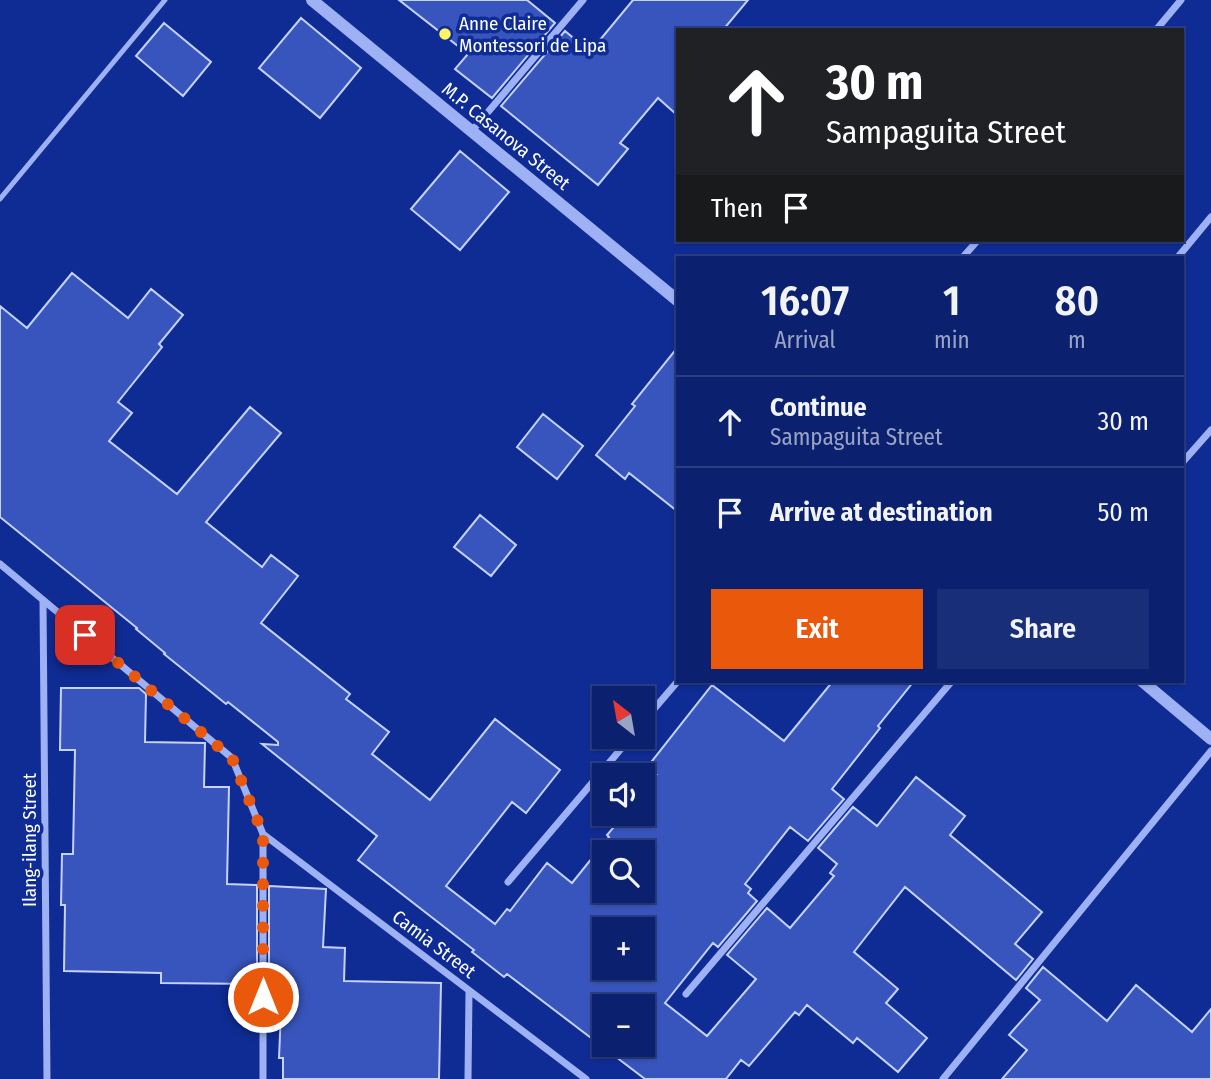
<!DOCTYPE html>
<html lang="en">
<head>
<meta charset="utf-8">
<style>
  body { margin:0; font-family:"Fira Sans Condensed",sans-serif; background:#192e78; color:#f1f3f6; height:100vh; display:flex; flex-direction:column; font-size:26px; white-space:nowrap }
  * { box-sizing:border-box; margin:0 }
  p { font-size:23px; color:#9aa3c3 }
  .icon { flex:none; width:38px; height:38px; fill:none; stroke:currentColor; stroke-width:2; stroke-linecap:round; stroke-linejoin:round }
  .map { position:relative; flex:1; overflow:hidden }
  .details { position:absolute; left:676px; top:256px; width:508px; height:427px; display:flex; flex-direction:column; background:#0b2170; border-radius:0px; box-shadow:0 2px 5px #0004,0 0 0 2px #2b3e83 }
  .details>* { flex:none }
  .banner { position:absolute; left:676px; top:28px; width:508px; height:214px; border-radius:0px; box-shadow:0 2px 5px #0004,0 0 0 2px #2b3e83; background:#202124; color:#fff; overflow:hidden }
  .needle { width:46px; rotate:329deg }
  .controls { position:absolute; left:592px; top:686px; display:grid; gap:14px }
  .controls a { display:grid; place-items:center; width:63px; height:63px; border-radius:0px; background:#0b2170; box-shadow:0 2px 5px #0004,0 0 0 2px #2b3e83; font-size:35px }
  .pin { position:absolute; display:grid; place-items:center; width:60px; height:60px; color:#fff; margin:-30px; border-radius:14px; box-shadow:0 4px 10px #0006 }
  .me { position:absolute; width:77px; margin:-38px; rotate:0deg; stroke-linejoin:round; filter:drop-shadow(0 0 5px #0008) }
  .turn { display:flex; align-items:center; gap:24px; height:147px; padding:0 35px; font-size:32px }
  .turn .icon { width:91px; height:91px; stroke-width:2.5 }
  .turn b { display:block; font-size:49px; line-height:60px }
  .then { display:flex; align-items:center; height:66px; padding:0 35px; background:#0003; gap:14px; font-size:26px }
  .eta { display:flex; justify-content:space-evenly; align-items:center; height:119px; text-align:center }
  .eta b { font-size:42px; font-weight:600; line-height:49px }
  .cta { display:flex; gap:14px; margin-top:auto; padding:14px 35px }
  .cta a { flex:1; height:80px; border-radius:0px; background:#ea580c; color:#fff; font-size:28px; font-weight:600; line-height:80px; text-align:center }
  .cta a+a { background:#192e78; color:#f1f3f6 }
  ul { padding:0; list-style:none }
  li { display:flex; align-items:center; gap:21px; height:91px; padding:0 35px; border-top:2px solid #2b3e83 }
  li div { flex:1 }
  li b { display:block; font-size:26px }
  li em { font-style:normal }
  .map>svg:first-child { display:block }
  .building { fill:#3855bd; stroke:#c5d2fe; stroke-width:2; fill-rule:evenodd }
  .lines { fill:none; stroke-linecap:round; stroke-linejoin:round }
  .service { stroke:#9db1f4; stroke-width:5 }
  .minor { stroke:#9db1f4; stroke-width:7 }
  .tertiary { stroke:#9db1f4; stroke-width:12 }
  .route { stroke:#ea580c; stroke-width:12; stroke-dasharray:0 21.6 }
  .poi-dot { fill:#fff560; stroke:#0f2c95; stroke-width:2.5 }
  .labels { text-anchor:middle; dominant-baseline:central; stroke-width:7; stroke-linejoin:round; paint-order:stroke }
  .poi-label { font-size:19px; fill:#fff; stroke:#0f2c95; text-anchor:start }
  .street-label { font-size:19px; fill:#fff; stroke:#0f2c95 }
</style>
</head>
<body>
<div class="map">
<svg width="1211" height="1079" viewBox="0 0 1211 1079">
  <rect width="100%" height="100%" fill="#0f2c95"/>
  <path class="building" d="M399,0H527L555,23L492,98L455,69L468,54Z
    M633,0H748L723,30H677V115L658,98L620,143L628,149L598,185L501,106L565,31L590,52Z
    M301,18L361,68L320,118L259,68Z
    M164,23L211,62L183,96L136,56Z
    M460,151L509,192L460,250L411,209Z
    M72,273L128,318L151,289L183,315L159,344L162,347L118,402L132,413L109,441L177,494L250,407L281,433L206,522L262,567L271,555L298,576L261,623L350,694L346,699L389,732L372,754L430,800L495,719L560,770L526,813L512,802L446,886L495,924L507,909L510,911L547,863L572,883L609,837L607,835L625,814H642V792L656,775H641L712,685L784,741L833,681H914L878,726L880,728L832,789L844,799L808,841L790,827L745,884L751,889L748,893L757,901L718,947L713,943L665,1003L707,1036L756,979L727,955L767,908L790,928L834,876L830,873L837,864L818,848L853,807L877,826L916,777L965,816L950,835L1042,912L1015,944L1033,959L1016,980L905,887L854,952L898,989L886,1003L927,1038L898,1072L857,1038L853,1043L807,1005L799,1015L795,1012L749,1066L741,1060L726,1079H645L507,974L504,977L472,952L474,950L358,860L377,836L262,744L278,745V742L228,702L226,704L164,654L165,653L136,629L137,628L0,517V306L27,328ZM604,852H642V891H604ZM604,929H642V968H604ZM604,1006H642V1045H604Z
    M677,348V511L629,473L625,479L596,455L635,406L632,404Z
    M543,414L583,446L557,479L517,447Z
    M480,515L516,545L491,576L454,547Z
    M61,688H139L146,694L145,742L205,743L204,787H229L227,884L257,885V984L161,983V973L64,971L65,905H61L62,854H73L75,750H60Z
    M269,886L326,889L323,947L345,948L344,981L441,983L439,1079H283V1058H279L282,988H275V984H269Z
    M1043,967L1107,1021L1136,985L1192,1032L1211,1009V1079H1002L1027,1050L1009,1035L1040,1000L1026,988Z"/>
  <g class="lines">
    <path class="service" d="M0,199L165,0"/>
    <path class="minor" d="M1156,30L1181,0
      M471,132L583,0
      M963,257L978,240
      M1178,257L1211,217
      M1181,464L1211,430
      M0,564L232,758L263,834V1079
      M43,600L47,1079
      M642,723L678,681
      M263,834L586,1079
      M508,882L631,737
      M686,994L952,681
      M468,1079L469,991
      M943,1079L1211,751"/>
    <path class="tertiary" d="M312,0L677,300
      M1142,681L1211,739"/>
  </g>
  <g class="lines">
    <path class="route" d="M85,635L232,758L263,834V997"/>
  </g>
  <circle class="poi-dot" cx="445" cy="34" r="7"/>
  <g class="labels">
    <g class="poi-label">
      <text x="459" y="23">Anne Claire<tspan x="459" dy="22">Montessori de Lipa</tspan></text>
    </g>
    <g class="street-label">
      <text transform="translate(506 136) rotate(39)">M.P. Casanova Street</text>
      <text transform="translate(29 840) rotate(-90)">Ilang-ilang Street</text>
      <text transform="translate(434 944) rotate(37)">Camia Street</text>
    </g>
  </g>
</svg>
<div class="controls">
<a><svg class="needle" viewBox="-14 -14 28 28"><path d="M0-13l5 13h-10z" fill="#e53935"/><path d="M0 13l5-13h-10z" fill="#9aa3c3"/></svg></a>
<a><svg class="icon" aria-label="sound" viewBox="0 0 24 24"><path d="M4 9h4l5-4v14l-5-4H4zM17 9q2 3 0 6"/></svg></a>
<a><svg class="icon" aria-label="search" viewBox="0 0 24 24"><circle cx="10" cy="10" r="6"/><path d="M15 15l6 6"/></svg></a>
<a>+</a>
<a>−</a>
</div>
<div class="pin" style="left:85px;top:635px;background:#d93025"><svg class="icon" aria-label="arrive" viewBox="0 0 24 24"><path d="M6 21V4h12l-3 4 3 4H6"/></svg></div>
<svg class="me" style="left:263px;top:997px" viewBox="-20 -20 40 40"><circle r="17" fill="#ea580c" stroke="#fff" stroke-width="3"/><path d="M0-11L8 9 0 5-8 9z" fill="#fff"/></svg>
<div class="banner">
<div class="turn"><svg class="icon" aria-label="ahead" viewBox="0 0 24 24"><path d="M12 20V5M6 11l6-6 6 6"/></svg><div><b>30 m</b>Sampaguita Street</div></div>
<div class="then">Then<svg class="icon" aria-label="arrive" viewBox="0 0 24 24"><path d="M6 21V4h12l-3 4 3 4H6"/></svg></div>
</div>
<section class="details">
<div class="eta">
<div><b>16:07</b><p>Arrival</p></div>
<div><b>1</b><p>min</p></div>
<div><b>80</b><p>m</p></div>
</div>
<ul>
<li><svg class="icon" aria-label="ahead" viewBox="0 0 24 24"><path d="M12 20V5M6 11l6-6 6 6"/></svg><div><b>Continue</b><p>Sampaguita Street</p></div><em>30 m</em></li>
<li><svg class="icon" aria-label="arrive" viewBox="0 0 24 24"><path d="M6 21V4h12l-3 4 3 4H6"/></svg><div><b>Arrive at destination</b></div><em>50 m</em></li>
</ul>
<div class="cta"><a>Exit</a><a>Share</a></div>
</section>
</div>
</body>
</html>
